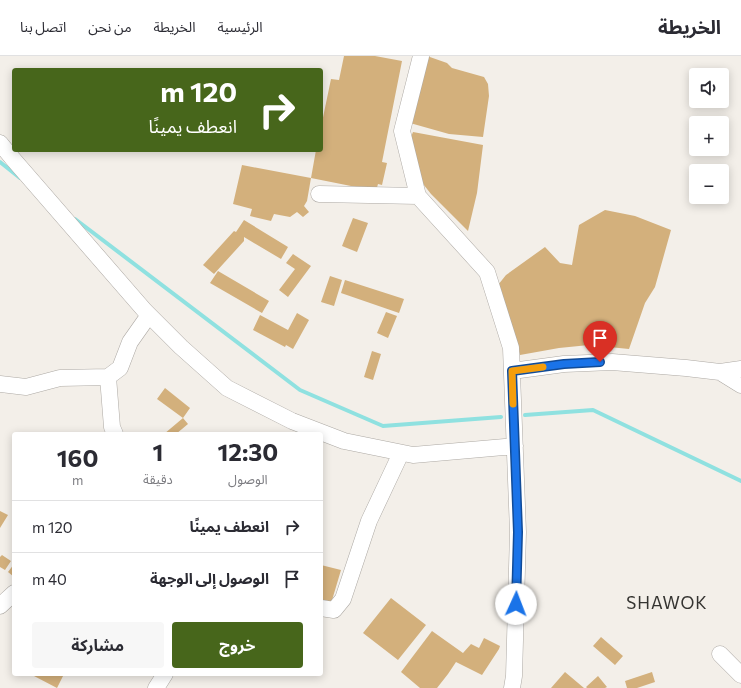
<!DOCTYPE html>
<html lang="ar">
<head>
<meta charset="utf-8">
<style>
  body { margin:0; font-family:Commissioner,"Noto Sans Arabic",sans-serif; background:#f7f7f7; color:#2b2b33; direction:rtl; height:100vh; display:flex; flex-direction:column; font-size:15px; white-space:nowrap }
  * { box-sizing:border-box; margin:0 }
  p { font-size:13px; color:#7c7c81 }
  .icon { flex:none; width:22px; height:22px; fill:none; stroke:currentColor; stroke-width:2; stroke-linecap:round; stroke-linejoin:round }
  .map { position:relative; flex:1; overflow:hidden; direction:ltr }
  .details { position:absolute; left:12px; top:376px; width:311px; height:244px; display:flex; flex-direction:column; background:#fff; border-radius:4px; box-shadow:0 2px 10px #0003; direction:rtl }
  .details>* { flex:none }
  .banner { position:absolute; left:12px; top:12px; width:311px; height:84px; border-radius:4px; box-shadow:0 2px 10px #0003; direction:rtl; background:#47661b; color:#fff; overflow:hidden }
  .fabs { position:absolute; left:689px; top:12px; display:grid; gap:8px }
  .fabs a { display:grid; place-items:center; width:40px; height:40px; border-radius:4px; background:#fff; box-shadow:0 2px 10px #0003; font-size:20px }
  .pin { position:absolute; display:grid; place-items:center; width:34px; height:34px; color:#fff; margin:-41px -17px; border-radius:50% 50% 50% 0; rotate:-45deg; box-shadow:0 0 4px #0007 }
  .pin .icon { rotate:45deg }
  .me { position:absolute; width:44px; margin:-22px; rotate:2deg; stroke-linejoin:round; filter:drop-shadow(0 0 3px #0008) }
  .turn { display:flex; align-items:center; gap:14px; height:84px; padding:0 20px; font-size:18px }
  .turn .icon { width:52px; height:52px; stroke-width:2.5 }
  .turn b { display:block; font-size:28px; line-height:34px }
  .eta { display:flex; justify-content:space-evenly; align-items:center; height:68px; text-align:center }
  .eta b { font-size:24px; font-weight:700; line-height:28px }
  .primary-button { display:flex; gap:8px; margin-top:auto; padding:8px 20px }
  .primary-button a { flex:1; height:46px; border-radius:4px; background:#47661b; color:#fff; font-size:16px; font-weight:700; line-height:46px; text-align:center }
  .primary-button a+a { background:#f7f7f7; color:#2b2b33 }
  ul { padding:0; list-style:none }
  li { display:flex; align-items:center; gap:12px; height:52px; padding:0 20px; border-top:1px solid #e1e1e2 }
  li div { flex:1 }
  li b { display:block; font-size:15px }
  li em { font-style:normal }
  header { display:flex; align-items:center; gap:24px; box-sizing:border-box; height:56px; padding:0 20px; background:#fff; border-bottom:1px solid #e1e1e2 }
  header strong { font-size:19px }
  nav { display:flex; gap:22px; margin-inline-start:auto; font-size:14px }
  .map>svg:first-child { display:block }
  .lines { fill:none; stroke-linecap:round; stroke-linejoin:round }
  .stream { stroke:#8fe1e0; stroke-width:4 }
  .building { fill:#d3b07c }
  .minor-casing { stroke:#ada9a4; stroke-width:17 }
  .minor { stroke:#fff; stroke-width:16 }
  .route-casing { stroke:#114b97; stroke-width:10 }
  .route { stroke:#1a73e8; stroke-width:7 }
  .slow { stroke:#f59e0b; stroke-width:7 }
  .labels { text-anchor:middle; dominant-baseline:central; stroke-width:4; stroke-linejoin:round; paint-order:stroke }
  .quarter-label { font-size:17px; letter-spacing:1px; fill:#353431; stroke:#f3efe9 }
</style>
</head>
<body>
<header>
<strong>الخريطة</strong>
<nav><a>الرئيسية</a><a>الخريطة</a><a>من نحن</a><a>اتصل بنا</a></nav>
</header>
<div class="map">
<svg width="741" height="632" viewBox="0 0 741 632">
  <rect width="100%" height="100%" fill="#f3efe9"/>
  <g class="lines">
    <path class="stream" d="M0,106L20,122
      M75,163L300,334L383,370L501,361
      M525,359L593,354L741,425"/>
  </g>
  <path class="building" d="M344,0H375L402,5L382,106L387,107L382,129L378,128L376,135L311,122L316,94H321V71L331,23L339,24Z
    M427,0L447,7L452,12L484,21L488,28L489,40L483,81L449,78L410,67Z
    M413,76L483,89L477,137L468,175L431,138L416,119L411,81Z
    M242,109L311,122L307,145L304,150L309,156L303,161L297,156L290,161L274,158L271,165L250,160L252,153L233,148Z
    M605,154L635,160L671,174L655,231L645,247L629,293L589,289L559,292L520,299L498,229L506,219L545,191L560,207L572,209L579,169Z
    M353,162L368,167L357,196L342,190Z
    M244,164L288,191L281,203L244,181V185L214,218L203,209L234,175L236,176Z
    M293,198L311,210L288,241L279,234L295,213L286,207Z
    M218,215L269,245L262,257L210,227Z
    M330,220L342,224L334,250L321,246Z
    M345,224L404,243L399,257L341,237Z
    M386,256L397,260L388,282L377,277Z
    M297,257L309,264L293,293L286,289L285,291L253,274L260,259L288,274Z
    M372,295L381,298L373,324L364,321Z
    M165,332L190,352L183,362L157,343Z
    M183,362L188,368L176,378H164Z
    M0,455L8,459L0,472Z
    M2,499L11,505L5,514L0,511V501Z
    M14,508V521L8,516Z
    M321,509L341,514L330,551L321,548Z
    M391,542L426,569L398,604L363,577Z
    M432,575L463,597L471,588L479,592L484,582L500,590L499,593L482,619L456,606L448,618L437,632H420L401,616Z
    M601,581L623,600L615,609L593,590Z
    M565,616L584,632H551Z
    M652,616L655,626L637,632H627L625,625Z
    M35,618H64L57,632L34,620Z
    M598,620L607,631L605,632H587L586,631Z"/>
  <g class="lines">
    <defs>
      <path id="minor" d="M421,0L402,75L418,140L487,216L511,292L518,476L514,620L512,632
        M0,87L13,103L145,255L181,291L227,332L292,365L344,385L413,399L515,390
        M319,138L418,140
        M512,315L564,308L612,306L686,312L720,316L741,313
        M720,316L741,329
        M108,321L112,371L115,378
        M0,328L26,331L60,322L108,321L120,312L130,286L149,259
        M0,550L14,537
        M321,552L334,554L343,543L369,465L401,397
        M720,598L741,619
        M156,632L165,618"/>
    </defs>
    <use href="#minor" class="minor-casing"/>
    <use href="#minor" class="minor"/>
  </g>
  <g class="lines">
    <defs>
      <path id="route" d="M516,548L518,476L512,315L564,308L600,306"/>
    </defs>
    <use href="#route" class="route-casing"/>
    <use href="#route" class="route"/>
    <path class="slow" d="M513,348L512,315L543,311"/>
  </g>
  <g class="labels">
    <g class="quarter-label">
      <text x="667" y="546">SHAWOK</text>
    </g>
  </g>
</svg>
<div class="fabs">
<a><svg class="icon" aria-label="sound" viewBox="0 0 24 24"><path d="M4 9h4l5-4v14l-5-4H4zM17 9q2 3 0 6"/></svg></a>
<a>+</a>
<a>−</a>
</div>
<div class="pin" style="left:600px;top:306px;background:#d93025"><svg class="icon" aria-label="arrive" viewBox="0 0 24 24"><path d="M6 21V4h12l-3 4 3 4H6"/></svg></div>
<svg class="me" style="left:516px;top:548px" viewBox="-20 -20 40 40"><circle r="19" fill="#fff"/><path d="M0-13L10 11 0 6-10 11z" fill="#1a73e8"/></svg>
<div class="banner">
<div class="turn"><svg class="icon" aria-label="right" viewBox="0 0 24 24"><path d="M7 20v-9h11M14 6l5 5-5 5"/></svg><div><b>120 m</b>انعطف يمينًا</div></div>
</div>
<section class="details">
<div class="eta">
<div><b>12:30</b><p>الوصول</p></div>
<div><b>1</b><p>دقيقة</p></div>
<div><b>160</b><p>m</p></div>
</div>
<ul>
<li><svg class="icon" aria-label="right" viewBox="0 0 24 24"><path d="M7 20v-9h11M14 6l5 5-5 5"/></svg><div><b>انعطف يمينًا</b></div><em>120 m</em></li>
<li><svg class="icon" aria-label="arrive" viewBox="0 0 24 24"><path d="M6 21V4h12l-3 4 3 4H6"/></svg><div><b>الوصول إلى الوجهة</b></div><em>40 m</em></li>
</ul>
<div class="primary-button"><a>خروج</a><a>مشاركة</a></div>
</section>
</div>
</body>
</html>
